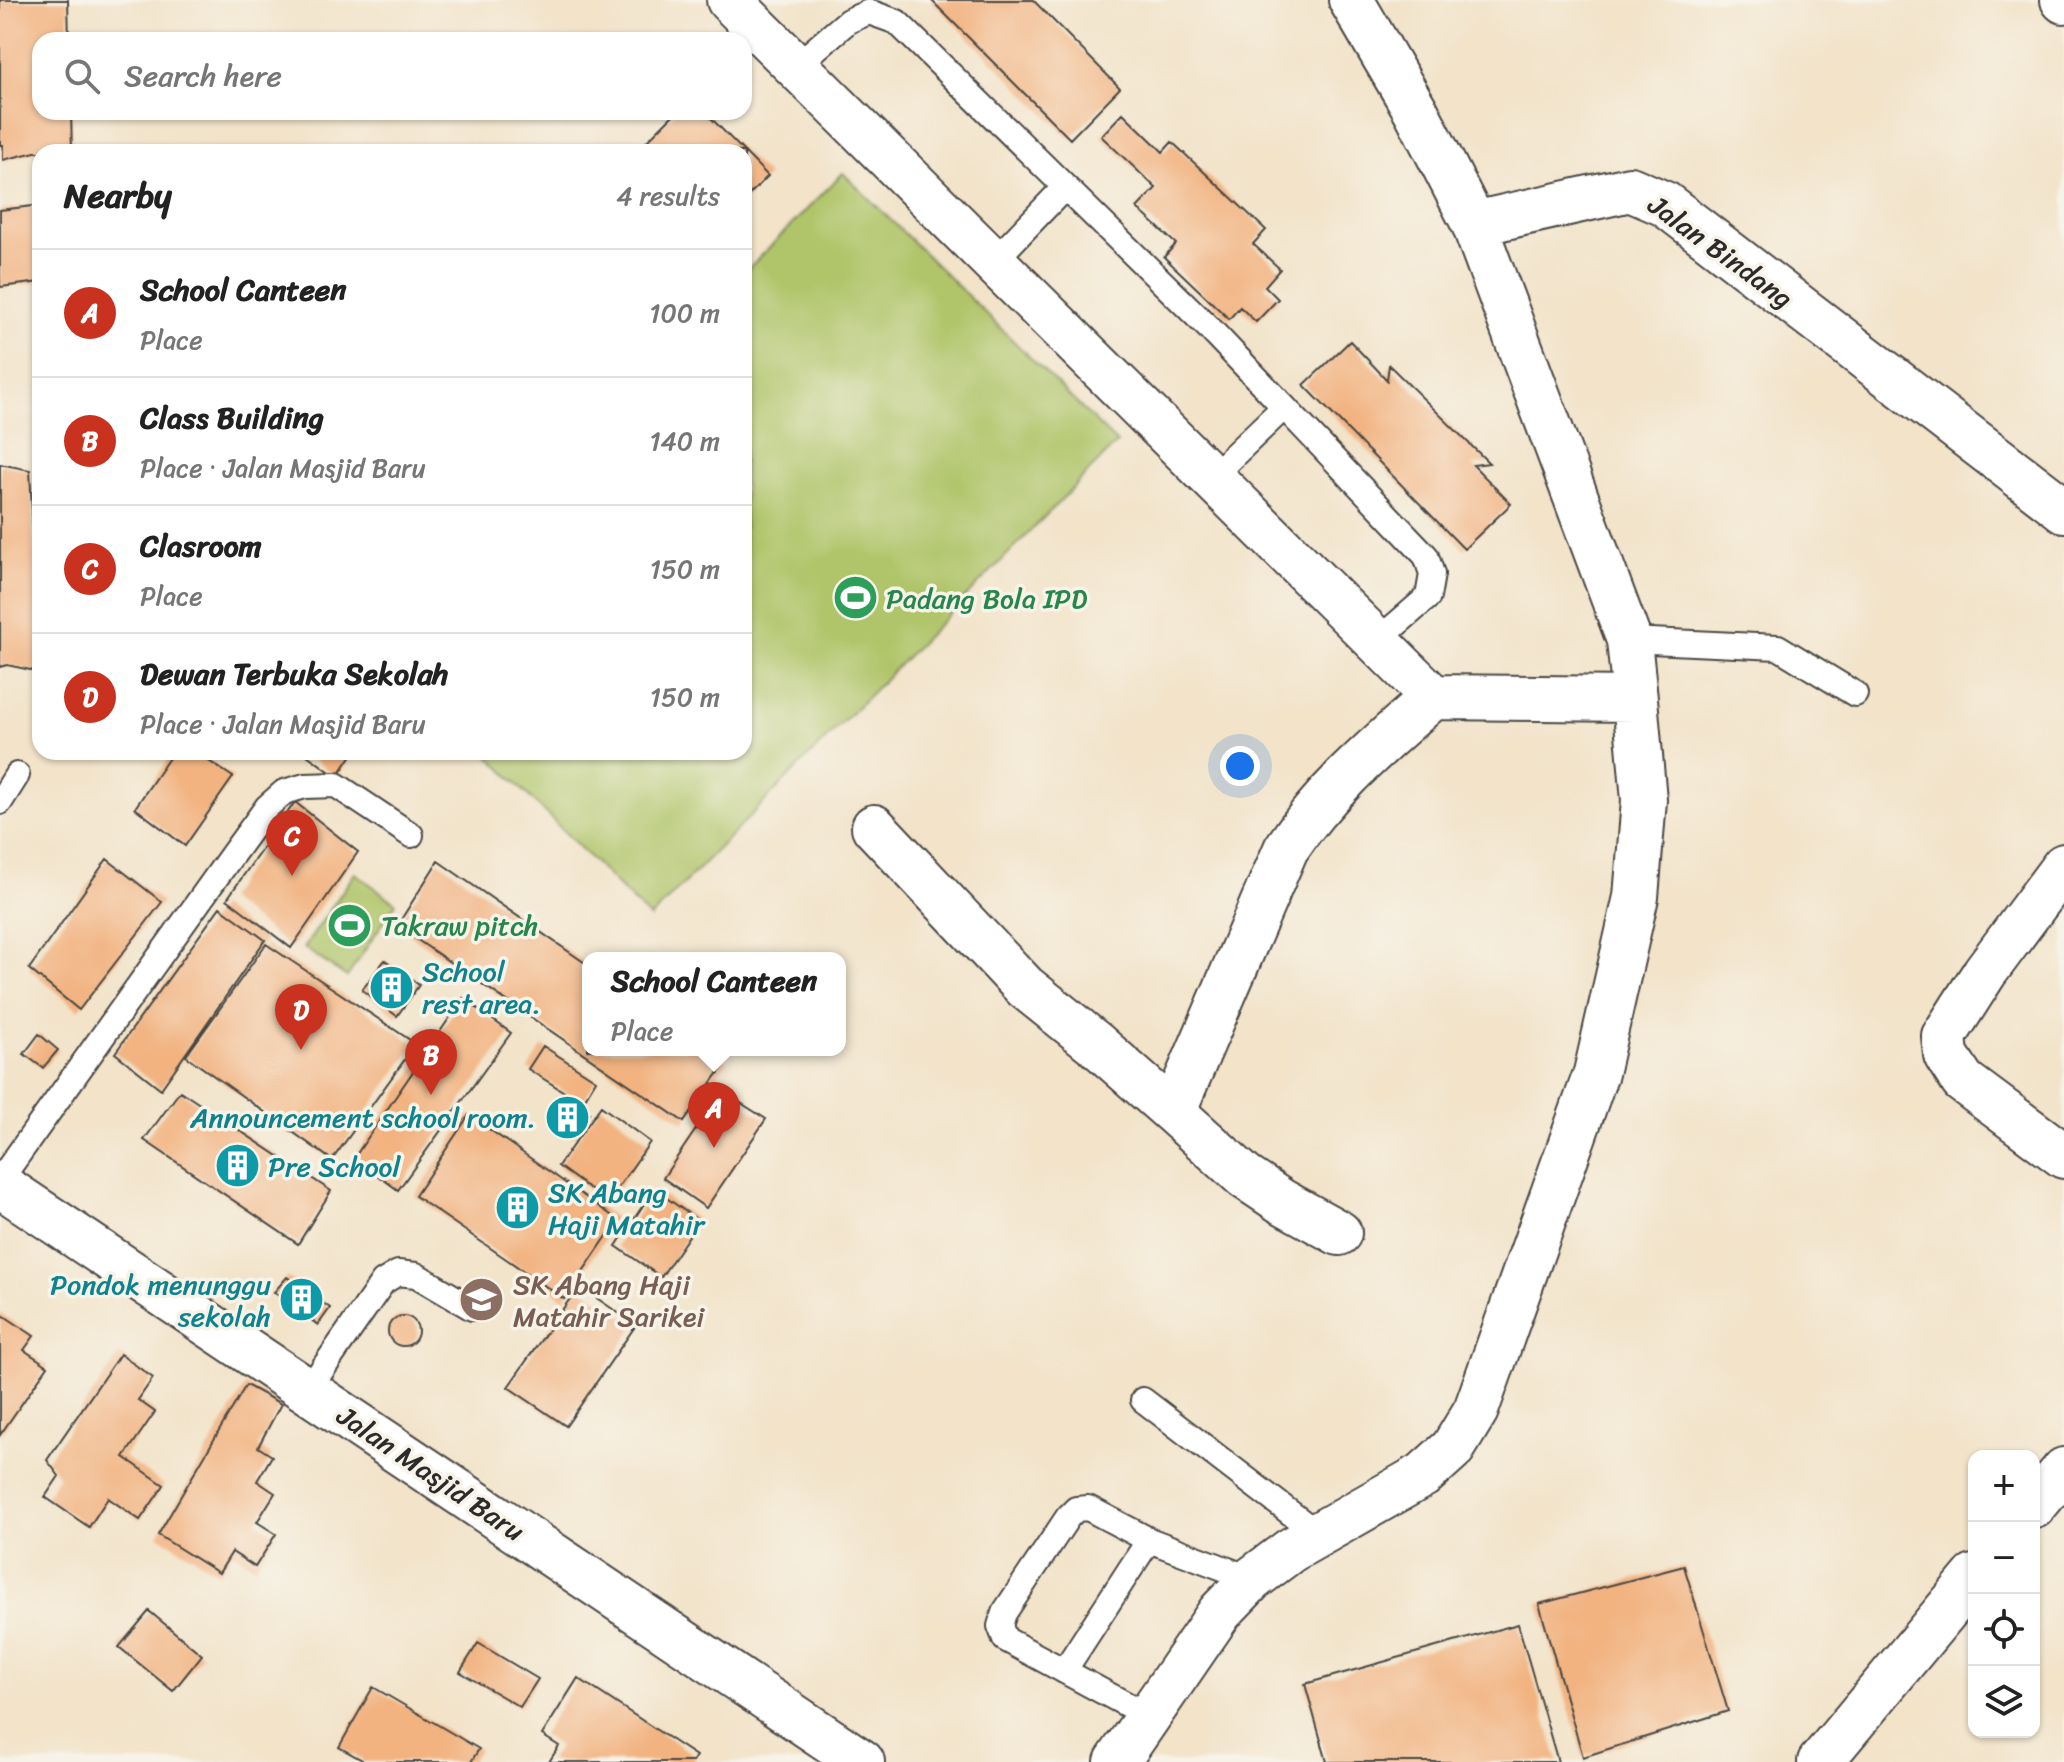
<!DOCTYPE html>
<html lang="en">
<head>
<meta charset="utf-8">
<style>
  body { margin:0; font-family:Sriracha,sans-serif; background:#f2f2f2; color:#222 }
  .controls { position:absolute; right:24px; bottom:24px; display:grid; overflow:hidden; border-radius:16px; box-shadow:0 2px 6px #0004 }
  .controls button { width:72px; height:72px; display:grid; place-items:center; padding:0; border:0; border-bottom:2px solid #e0e0e0; background:#fff; color:#222; font:40px sans-serif }
  .you { position:absolute; left:1240px; top:766px; width:28px; height:28px; margin:-20px; border:6px solid #fff; border-radius:50%; background:#1a73e8; box-shadow:0 0 0 12px #1a73e833 }
  .badge { display:grid; place-items:center; width:52px; height:52px; border-radius:50%; background:#c8321e; color:#fff; font-size:26px; font-weight:700 }
  .pin { position:absolute; translate:-50% -66px; filter:drop-shadow(0 2px 4px #0008) }
  .pin::after { content:''; position:absolute; top:42px; width:28px; height:24px; background:inherit; clip-path:polygon(0 0,100% 0,50% 100%) }
  .popup { position:absolute; left:582px; top:952px; width:264px; height:104px; box-sizing:border-box; display:grid; place-content:center; border-radius:16px; background:#fff; filter:drop-shadow(0 2px 6px #0005); font-size:26px; white-space:nowrap; color:#767676 }
  .popup b { font-size:30px; color:#222 }
  .popup::after { content:''; position:absolute; left:50%; top:100%; margin-left:-16px; border:16px solid transparent; border-top-color:#fff }
  .list { margin:0; padding:0; list-style:none }
  h2 { display:flex; justify-content:space-between; align-items:center; height:104px; margin:0; padding:0 32px; font-size:34px }
  h2 small { font-size:26px; font-weight:400; color:#767676 }
  .list li { display:grid; grid-template-columns:52px 1fr auto; gap:24px; align-items:center; box-sizing:border-box; height:128px; padding:0 32px; border-top:2px solid #e0e0e0 }
  .list b { display:block; font-size:30px; white-space:nowrap }
  .list p { margin:0; font-size:26px; white-space:nowrap; color:#767676 }
  .list em { font-size:26px; font-style:normal; color:#767676 }
  .icon { flex:none; width:44px; height:44px; fill:none; stroke:currentColor; stroke-width:2; stroke-linecap:round; stroke-linejoin:round }
  .map { position:relative; flex:none; width:2064px; height:1762px; overflow:hidden }
  .search { position:absolute; background:#fff; box-shadow:0 2px 6px #0004; left:32px; top:32px; width:720px; height:88px; display:flex; align-items:center; gap:20px; box-sizing:border-box; padding:0 28px; border-radius:24px; color:#767676; font-size:30px }
  .panel { position:absolute; background:#fff; box-shadow:0 2px 6px #0004; left:32px; top:144px; width:720px; height:616px; border-radius:24px }
  .map>svg:first-child { display:block }
</style>
</head>
<body>
<div class="map">
<svg width="2064" height="1762" viewBox="0 0 2064 1762">
  <rect width="100%" height="100%" fill="#f7f3e8"/>
  <filter id="ink" filterUnits="userSpaceOnUse"><feTurbulence type="fractalNoise" baseFrequency=".0125" numOctaves="2"/><feDisplacementMap in="SourceGraphic" scale="16" xChannelSelector="R" yChannelSelector="G"/><feConvolveMatrix kernelMatrix="1 2 1 2 8 2 1 2 1" color-interpolation-filters="sRGB"/></filter>
  <filter id="wash" filterUnits="userSpaceOnUse"><feTurbulence type="fractalNoise" baseFrequency=".006" numOctaves="4" result="noise"/><feDisplacementMap in="SourceGraphic" scale="32" xChannelSelector="R" yChannelSelector="G"/><feGaussianBlur stdDeviation="1.8" result="paint"/><feColorMatrix in="noise" values="0 0 0 0 0 0 0 0 0 0 0 0 0 0 0 0 0 1.4 0 .05"/><feComposite in="paint" operator="in"/></filter>
  <g filter="url(#wash)">
    <rect width="100%" height="100%" fill="#f2e3c9"/>
    <path fill="#b0c56a" stroke="#6e784a" stroke-width="2" d="M843,173L1117,443L650,918L485,752H744V273Z
      M355,873L396,903L347,977L304,948Z"/>
    <g id="blocks">
      <path fill="#f2b381" d="M0,0H68L69,40H40V112H71L72,152H35L3,160V145H0Z
        M931,0H1033L1120,88L1070,139Z
        M676,112H705L768,176L744,200V152H636Z
        M1123,113L1163,152L1172,142L1266,230L1253,244L1280,269L1265,286L1278,299L1256,322L1240,307L1229,319L1164,257L1176,244L1137,208L1156,188L1101,136Z
        M33,206H40V282L0,287V210Z
        M1350,341L1387,380L1389,365L1489,463L1473,465L1511,504L1464,549L1304,385Z
        M0,464L30,470L40,672L7,665L0,667Z
        M173,752H195L233,777L185,846L135,808Z
        M303,752H354L337,777Z
        M295,802L358,852L291,948L227,899Z
        M107,859L162,902L79,1010L29,969Z
        M438,861L588,965V1050H711L727,1061L684,1122L397,926Z
        M220,907L265,940L161,1089L115,1053Z
        M266,944L416,1044L332,1160L186,1056Z
        M385,960L419,985L397,1016L362,990Z
        M463,998L511,1033L398,1190L354,1158Z
        M39,1034L58,1050L43,1068L24,1054Z
        M543,1046L596,1080L582,1103L528,1069Z
        M180,1091L331,1191L298,1244L144,1140Z
        M722,1091L766,1119L706,1208L663,1178Z
        M563,1095L589,1113L572,1137L546,1121Z
        M601,1106L650,1142L608,1202L558,1166Z
        M469,1115L618,1220L564,1299L415,1196Z
        M654,1189L699,1221L661,1277L616,1246Z
        M287,1277L330,1308L318,1325L274,1292Z
        M579,1286L636,1325L566,1426L508,1387Z
        M0,1313L34,1336L24,1350L48,1366L0,1435Z
        M388 1331a15 15 0 1 1 30 0a15 15 0 1 1-30 0Z
        M120,1354L153,1378L138,1400L155,1412L124,1457L164,1485L140,1520L108,1498L89,1527L45,1497L59,1476L47,1460Z
        M246,1385L281,1404L258,1447L272,1456L257,1481L275,1493L257,1522L276,1534L255,1567L232,1552L219,1573L158,1535Z
        M1684,1566L1728,1711L1583,1757L1539,1604Z
        M149,1611L202,1655L173,1691L119,1647Z
        M1518,1624L1558,1762H1327L1305,1684Z
        M478,1643L538,1679L520,1707L460,1672Z
        M578,1678L696,1756L692,1762H549L559,1746L542,1735Z
        M373,1687L479,1749L471,1762H361L362,1760L339,1747Z"/>
    </g>
  </g>
  <g filter="url(#ink)">
    <use href="#blocks" fill-opacity="0" stroke="#494743" stroke-width="2"/>
    <g fill="none" stroke-linecap="round" stroke-linejoin="round">
      <defs>
        <path id="service" d="M796,66L848,21L869,12L897,22L1211,330L1426,556L1432,574L1428,597L1377,641
          M994,261L1065,187
          M1211,477L1284,407
          M1629,640L1778,647L1855,694
          M0,802L17,775
          M0,1180L232,855L267,807L284,792L305,786L336,785L411,835
          M308,1390L383,1282L398,1273L416,1275L472,1308
          M1143,1400L1318,1534
          M1149,1540L1252,1579
          M1064,1671L1149,1540L1088,1508L1076,1509L1068,1517L1004,1613L1000,1626L1005,1639L1148,1716"/>
        <path id="minor" d="M729,0L1433,697
          M1351,0L1416,111L1474,224L1629,640L1635,699
          M2063,0L2064,1
          M1474,224L1630,189L1665,204L2064,510
          M874,827L1025,987L1096,1044L1173,1112
          M2064,866L1985,972L1944,1036L1946,1055L1963,1081L2064,1156
          M0,1185L862,1762
          M2034,1506L2064,1470
          M1117,1762L1220,1612L1252,1579L1291,1550L1423,1475L1453,1448L1476,1410L1596,1073L1636,897L1644,800L1635,699L1433,697C1380,744 1326,789 1286,849L1173,1112L1245,1177L1281,1201L1339,1233
          M1820,1762L1974,1577"/>
      </defs>
      <use href="#service" stroke="#494743" stroke-width="28"/>
      <use href="#minor" stroke="#494743" stroke-width="48"/>
      <use href="#service" stroke="#fff" stroke-width="24"/>
      <use href="#minor" stroke="#fff" stroke-width="44"/>
    </g>
  </g>
  <defs>
    <symbol id="stadium-disc" viewBox="-11 -11 22 22"><circle r="9.5" fill="#2e9e5b" stroke="#f7f3e8"/><path d="M0-5a6.5 5 0 1 0 0 10a6.5 5 0 1 0 0-10ZM-3.5-1.8h7v3.6h-7Z" fill="#fff"/></symbol>
    <symbol id="building-disc" viewBox="-11 -11 22 22"><circle r="9.5" fill="#0f9aa8" stroke="#f7f3e8"/><path d="M-4-6H4V6H1V3H-1V6H-4ZM-2.5-4.3h1.7v1.8h-1.7ZM.8-4.3h1.7v1.8H.8ZM-2.5-1h1.7V.8h-1.7ZM.8-1h1.7V.8H.8Z" fill="#fff"/></symbol>
    <symbol id="school-disc" viewBox="-11 -11 22 22"><circle r="9.5" fill="#8d6e63" stroke="#f7f3e8"/><path d="M0-5L7-2L0 1L-7-2ZM-4 1L0 2.5L4 1V4Q0 6-4 4Z" fill="#fff"/></symbol>
  </defs>
  <g fill-rule="evenodd">
    <use href="#stadium-disc" x="830" y="572" width="51" height="51"/>
    <use href="#stadium-disc" x="324" y="900" width="51" height="51"/>
    <use href="#building-disc" x="366" y="962" width="51" height="51"/>
    <use href="#building-disc" x="542" y="1092" width="51" height="51"/>
    <use href="#building-disc" x="212" y="1140" width="51" height="51"/>
    <use href="#building-disc" x="492" y="1182" width="51" height="51"/>
    <use href="#building-disc" x="276" y="1274" width="51" height="51"/>
    <use href="#school-disc" x="456" y="1274" width="51" height="51"/>
  </g>
  <g text-anchor="middle" stroke-width="7" stroke-linejoin="round" paint-order="stroke">
    <g font-size="28" fill="#2b2b2b" stroke="#f7f3e8">
      <text transform="translate(1721 251) rotate(36)" y="10">Jalan Bindang</text>
      <text transform="translate(431 1473) rotate(34)" y="10">Jalan Masjid Baru</text>
    </g>
    <g font-size="28" fill="#27864d" stroke="#f7f3e8" text-anchor="start">
      <text x="886" y="608">Padang Bola IPD</text>
      <text x="381" y="935">Takraw pitch</text>
    </g>
    <g font-size="28" fill="#0d838f" stroke="#f7f3e8" text-anchor="start">
      <text x="422" y="981">School<tspan x="422" dy="32">rest area.</tspan></text>
      <text x="536" y="1127" text-anchor="end">Announcement school room.</text>
      <text x="268" y="1176">Pre School</text>
      <text x="548" y="1202">SK Abang<tspan x="548" dy="32">Haji Matahir</tspan></text>
      <text x="271" y="1294" text-anchor="end">Pondok menunggu<tspan x="271" dy="32">sekolah</tspan></text>
    </g>
    <g font-size="28" fill="#785e54" stroke="#f7f3e8" text-anchor="start">
      <text x="513" y="1294">SK Abang Haji<tspan x="513" dy="32">Matahir Sarikei</tspan></text>
    </g>
  </g>
</svg>
<div class="controls">
<button>+</button>
<button>−</button>
<button><svg class="icon" aria-label="locate" viewBox="0 0 24 24"><circle cx="12" cy="12" r="6"/><path d="M12 2v4M12 18v4M2 12h4M18 12h4"/></svg></button>
<button><svg class="icon" aria-label="layers" viewBox="0 0 24 24"><path d="M12 4l9 5-9 5-9-5zM3 14l9 5 9-5"/></svg></button>
</div>
<div class="you"></div>
<div class="pin badge" style="left:714px;top:1148px">A</div>
<div class="popup"><b>School Canteen</b>Place</div>
<div class="pin badge" style="left:431px;top:1095px">B</div>
<div class="pin badge" style="left:292px;top:876px">C</div>
<div class="pin badge" style="left:301px;top:1050px">D</div>
<div class="search"><svg class="icon" aria-label="search" viewBox="0 0 24 24"><circle cx="10" cy="10" r="6"/><path d="M15 15l6 6"/></svg>Search here</div>
<section class="panel">
<h2>Nearby<small>4 results</small></h2>
<ul class="list">
<li><span class="badge">A</span><div><b>School Canteen</b><p>Place</p></div><em>100 m</em></li>
<li><span class="badge">B</span><div><b>Class Building</b><p>Place · Jalan Masjid Baru</p></div><em>140 m</em></li>
<li><span class="badge">C</span><div><b>Clasroom</b><p>Place</p></div><em>150 m</em></li>
<li><span class="badge">D</span><div><b>Dewan Terbuka Sekolah</b><p>Place · Jalan Masjid Baru</p></div><em>150 m</em></li>
</ul>
</section>
</div>
</body>
</html>
